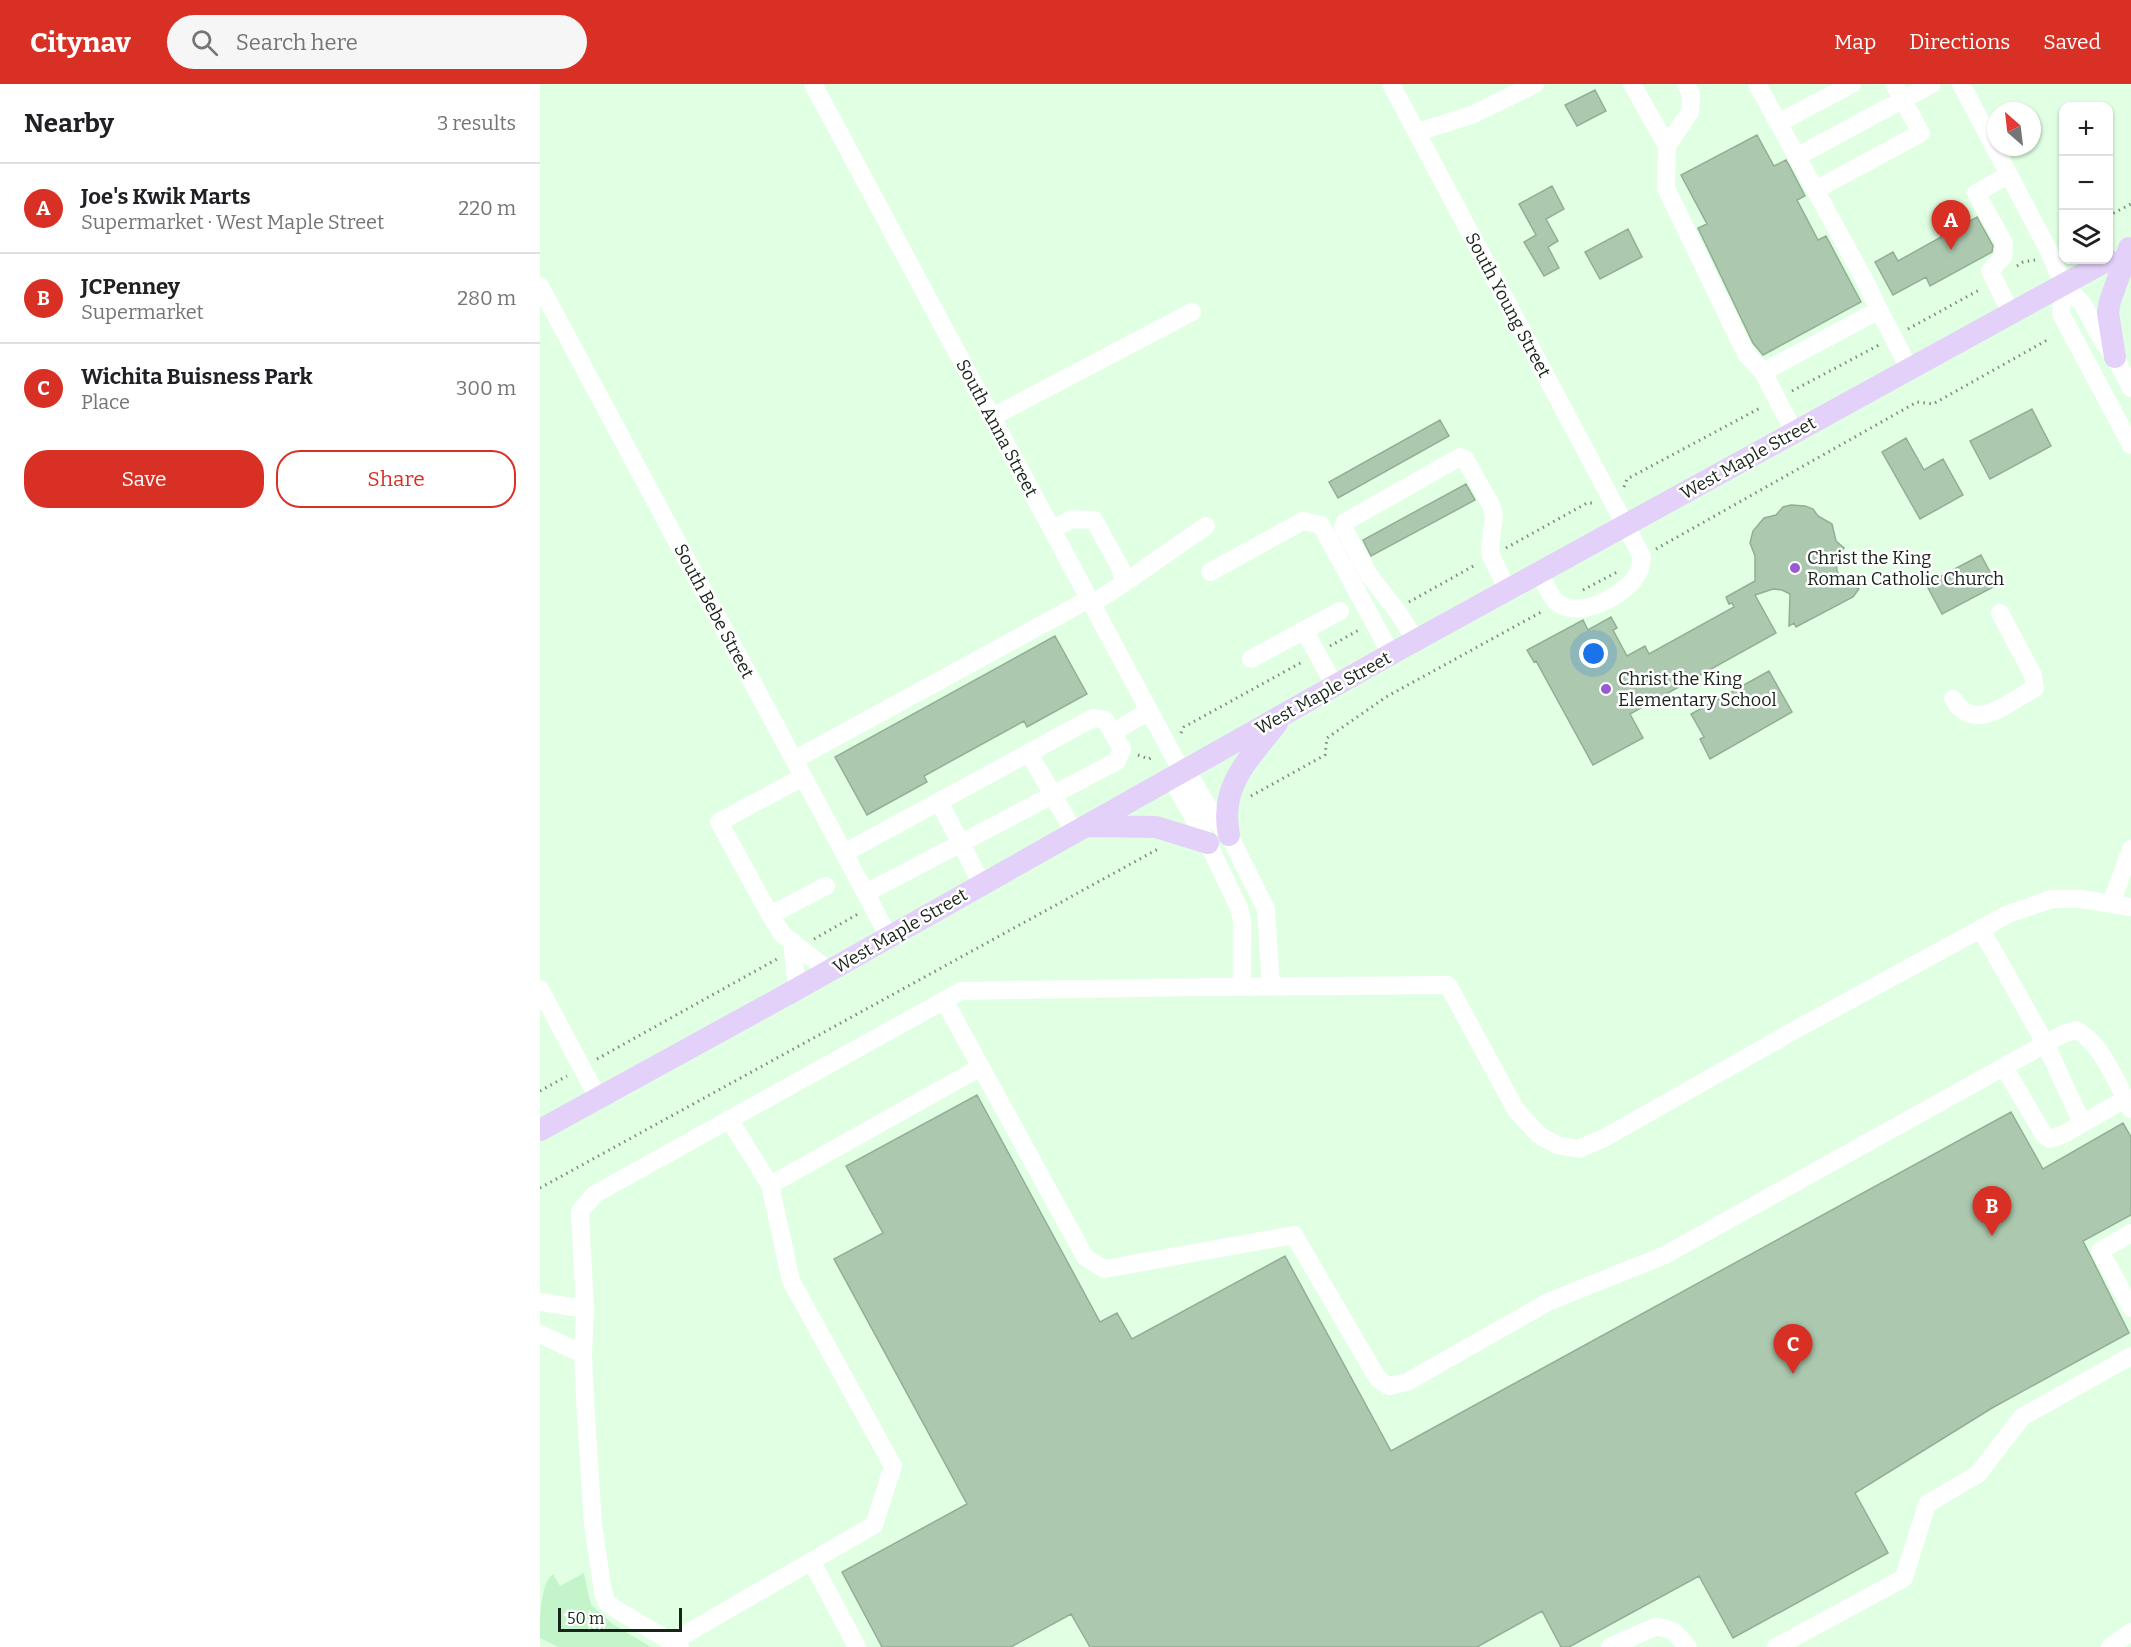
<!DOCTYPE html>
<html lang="en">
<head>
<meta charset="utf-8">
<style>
  body { margin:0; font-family:Bitter,serif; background:#f6f6f6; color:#202124 }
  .controls { position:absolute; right:18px; top:18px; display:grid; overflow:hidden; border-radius:12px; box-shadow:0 2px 4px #0004 }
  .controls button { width:54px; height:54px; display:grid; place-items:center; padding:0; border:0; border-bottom:2px solid #e0e0e0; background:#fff; color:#202124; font:30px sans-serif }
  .compass { position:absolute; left:1447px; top:18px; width:54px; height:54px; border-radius:50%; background:#fff; box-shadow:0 2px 4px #0004; rotate:332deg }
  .scale { position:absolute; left:18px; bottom:15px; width:124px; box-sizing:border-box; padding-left:6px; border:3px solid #18231a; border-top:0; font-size:16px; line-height:21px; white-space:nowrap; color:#18231a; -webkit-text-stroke:4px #fff; paint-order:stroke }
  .you { position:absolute; left:1054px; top:570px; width:21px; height:21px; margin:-15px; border:4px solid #fff; border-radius:50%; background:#1a73e8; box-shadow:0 0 0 9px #1a73e833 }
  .badge { display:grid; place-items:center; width:39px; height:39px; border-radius:50%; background:#d93025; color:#fff; font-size:20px; font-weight:700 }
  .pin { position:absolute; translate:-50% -50px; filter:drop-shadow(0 2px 3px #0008) }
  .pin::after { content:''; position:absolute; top:32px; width:21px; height:18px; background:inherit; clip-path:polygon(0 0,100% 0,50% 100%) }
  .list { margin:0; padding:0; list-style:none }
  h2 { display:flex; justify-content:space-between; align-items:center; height:78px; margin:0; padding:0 24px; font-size:26px }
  h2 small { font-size:20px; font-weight:400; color:#757577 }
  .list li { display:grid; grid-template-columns:39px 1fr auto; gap:18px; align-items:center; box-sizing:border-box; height:90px; padding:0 24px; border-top:2px solid #e0e0e0 }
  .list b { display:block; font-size:22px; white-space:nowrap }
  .list p { margin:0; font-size:20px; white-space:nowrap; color:#757577 }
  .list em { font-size:20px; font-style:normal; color:#757577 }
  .actions { display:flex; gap:12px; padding:18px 24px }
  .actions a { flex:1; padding:14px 0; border:2px solid #d93025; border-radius:24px; text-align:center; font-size:21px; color:#d93025 }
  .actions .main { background:#d93025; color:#fff }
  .icon { flex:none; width:33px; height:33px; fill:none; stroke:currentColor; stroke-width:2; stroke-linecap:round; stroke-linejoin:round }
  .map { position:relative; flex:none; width:1591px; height:1563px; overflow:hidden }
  header { display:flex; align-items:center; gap:36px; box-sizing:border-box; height:84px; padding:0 30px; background:#d93025; color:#fff }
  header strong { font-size:28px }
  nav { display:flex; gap:33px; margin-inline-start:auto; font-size:21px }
  .search { width:420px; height:54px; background:#f6f6f6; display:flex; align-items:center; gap:15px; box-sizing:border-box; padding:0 21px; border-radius:33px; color:#757577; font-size:22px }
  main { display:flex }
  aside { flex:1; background:#fff }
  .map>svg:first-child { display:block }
</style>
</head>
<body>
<header>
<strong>Citynav</strong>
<div class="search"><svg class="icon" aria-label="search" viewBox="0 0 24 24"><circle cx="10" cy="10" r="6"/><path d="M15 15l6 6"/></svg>Search here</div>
<nav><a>Map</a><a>Directions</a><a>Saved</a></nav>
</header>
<main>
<aside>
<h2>Nearby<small>3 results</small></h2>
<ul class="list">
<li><span class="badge">A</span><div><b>Joe's Kwik Marts</b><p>Supermarket · West Maple Street</p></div><em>220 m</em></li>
<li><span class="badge">B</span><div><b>JCPenney</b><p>Supermarket</p></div><em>280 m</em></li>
<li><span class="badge">C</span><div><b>Wichita Buisness Park</b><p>Place</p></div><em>300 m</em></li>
</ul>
<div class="actions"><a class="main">Save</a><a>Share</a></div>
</aside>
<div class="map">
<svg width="1591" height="1563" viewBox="0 0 1591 1563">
  <rect width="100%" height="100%" fill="#e0ffe3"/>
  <path fill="#c4f4ca" d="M44,1489L51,1521L74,1541L111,1563H18L0,1554C0,1534 0,1500 13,1490L20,1502Z"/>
  <path fill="#acc9af" stroke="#92af95" stroke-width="1.5" d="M1055,6L1066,27L1037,42L1025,21Z
    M1217,51L1234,82L1246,76L1249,81L1265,112L1257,116L1278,156L1286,152L1321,218L1223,271L1213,259L1158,144L1167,140L1141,91Z
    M1012,102L1024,125L1006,135L1018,157L1008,163L1019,184L1004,192L984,158L996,151L979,120Z
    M1437,133L1453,162L1452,168L1390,202L1386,193L1353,211L1335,178L1353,168L1358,177Z
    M1088,145L1102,173L1060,195L1045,168Z
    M1492,325L1511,362L1450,395L1430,357Z
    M900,336L909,352L798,414L789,398Z
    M1366,354L1384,386L1403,375L1423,411L1380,435L1342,368Z
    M926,400L935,416L831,472L823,456Z
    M1251,421L1265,422L1273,425L1278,432L1292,440L1296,457L1304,464L1296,476L1297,487L1301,494L1319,505L1313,513L1256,543L1254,539L1249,542L1250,510L1242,506L1233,505L1215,511L1236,549L1090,630L1103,654L1053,681L996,577L994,578L987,566L1043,536L1048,546L1071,533L1077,544L1073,546L1087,572L1105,562L1109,570L1194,523L1192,519L1189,520L1186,513L1215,497V472L1210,459L1213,447L1224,434L1236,431L1243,423Z
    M1441,471L1457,501L1402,530L1386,500Z
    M515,552L547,610L487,643L484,637L384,692L387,698L327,731L295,673Z
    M1229,587L1252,628L1170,675L1160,655L1164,653L1151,630Z
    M437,1011L560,1238L577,1229L592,1255L745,1172L851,1367L1471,1028L1503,1085L1583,1039L1591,1053V1131L1543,1157L1589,1249L1452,1324L1315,1409L1348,1469L1193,1554L1159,1492L1029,1563H1021L1002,1527L937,1563H550L531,1530L471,1563H342L302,1488L427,1420L294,1175L343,1149L306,1082Z"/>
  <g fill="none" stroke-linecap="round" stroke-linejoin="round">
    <path stroke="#798d7b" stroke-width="3" stroke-dasharray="1.5 4.5" stroke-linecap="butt" d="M1568,132L1591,120
      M1477,182L1483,178L1495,176
      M1368,245L1441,205
      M1252,307L1339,261
      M1084,403L1087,395L1222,323
      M966,464L1047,419H1056
      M1116,465L1377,318L1393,320L1509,255
      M1043,506L1077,488
      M869,518L937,480
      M790,562L819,546
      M641,649L644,643L764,577
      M598,671L609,675L614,672
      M711,712L785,671L787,654L846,613L1003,527
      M274,855L318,830
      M57,975L237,875
      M0,1007L27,992
      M0,1104L618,765"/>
    <path stroke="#fff" stroke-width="18" d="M273,0L642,688
      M851,0L1102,473C1101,477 1101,483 1099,487C1089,510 1042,535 1019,520C1011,515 1004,498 999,489
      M1092,0L1127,62
      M1146,0L1151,10L1150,28L1127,62L1126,104L1206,270L1223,288
      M1217,0L1324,195L1339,226
      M1421,0L1509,167L1523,200L1542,219L1562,256L1575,273L1591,304
      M1238,39L1312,0
      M877,48L932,31L995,0
      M1256,73L1392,0
      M1468,91L1436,109L1464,159L1463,173L1450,187L1471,229
      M1275,106L1381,49L1354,0
      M1523,200L1521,230L1591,361
      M0,202L349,853
      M452,333L652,228
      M1254,348L1223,288L1339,226L1369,284
      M512,446L532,435L554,436L580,483L584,499L552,520
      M670,488L763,437L781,441L851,570
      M584,499L666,442
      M764,546L795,602
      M876,557L857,527L829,491L803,443L805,438L920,373L925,375L951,421L954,432L950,462L951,472L968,506
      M711,575L800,527
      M1413,615C1435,650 1467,619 1495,604L1493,591L1460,529
      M572,649L609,627
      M489,669L534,748
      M254,676L549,515
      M646,686L677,738L689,751L726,825L731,903
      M631,694L668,759L699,824L702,836V903
      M399,718L442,800
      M304,769L553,634L565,636L582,665L577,677L326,809
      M286,802L230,831L242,850L289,887
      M1571,820L1591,765
      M230,831L179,738L263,693
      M1441,845L1505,959L1542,1039
      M252,857L257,905
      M0,905L58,1014
      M404,916L545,1173L564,1185L754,1151L838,1295L849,1302L867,1298L1008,1218L1125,1171L1523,950L1536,946C1562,959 1577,1000 1591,1025
      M1464,983L1504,1051L1510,1055L1524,1050L1585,1015
      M230,1101L441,983
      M1591,1149L1560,1167L1591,1224
      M0,1218L45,1225
      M0,1250L43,1270
      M272,1478L317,1563
      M132,1558L334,1441L353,1382L251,1197L230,1101L189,1035
      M140,1563L77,1526L67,1519L63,1508L53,1440L46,1332L43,1270L45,1225L40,1127L55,1110L421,907L661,903L908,901L976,1026L999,1051L1017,1061L1039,1065L1066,1053L1255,946L1468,830L1512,815H1541L1591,823
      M1070,1563L1117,1542L1133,1547L1148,1563
      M1236,1563L1364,1494L1387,1420L1438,1390L1482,1333L1591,1272
      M1570,1563L1591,1548"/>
    <path stroke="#e4d1f9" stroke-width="22" d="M1575,273L1568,229L1570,217L1589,164
      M547,742L616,743L668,759
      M689,751C679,701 709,676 737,639
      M0,1046L257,905L851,570L1568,176"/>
  </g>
  <g fill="#995bd2" stroke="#fff" stroke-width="2">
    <circle cx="1255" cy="484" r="6"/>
    <circle cx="1066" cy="605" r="6"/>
  </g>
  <g text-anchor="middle" stroke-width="5" stroke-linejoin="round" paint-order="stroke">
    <g font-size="18" fill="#18231a" stroke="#fff">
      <text transform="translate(968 221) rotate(62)" y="6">South Young Street</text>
      <text transform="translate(457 344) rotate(62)" y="6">South Anna Street</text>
      <text transform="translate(1208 374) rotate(-29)" y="6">West Maple Street</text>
      <text transform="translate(174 527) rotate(62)" y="6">South Bebe Street</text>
      <text transform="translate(783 609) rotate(-29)" y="6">West Maple Street</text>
      <text transform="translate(360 847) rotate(-30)" y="6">West Maple Street</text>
    </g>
    <g font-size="18" fill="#18231a" stroke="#fff" text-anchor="start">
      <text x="1267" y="480">Christ the King<tspan x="1267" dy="21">Roman Catholic Church</tspan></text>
      <text x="1078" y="601">Christ the King<tspan x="1078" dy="21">Elementary School</tspan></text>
    </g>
  </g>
</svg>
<div class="controls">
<button>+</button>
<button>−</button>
<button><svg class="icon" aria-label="layers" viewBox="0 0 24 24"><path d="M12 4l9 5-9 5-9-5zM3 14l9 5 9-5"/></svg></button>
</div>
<svg class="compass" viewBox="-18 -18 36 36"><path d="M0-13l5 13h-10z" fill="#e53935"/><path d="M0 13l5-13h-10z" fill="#757577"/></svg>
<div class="scale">50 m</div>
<div class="you"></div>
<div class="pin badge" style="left:1411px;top:166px">A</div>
<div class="pin badge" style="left:1452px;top:1152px">B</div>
<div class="pin badge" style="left:1253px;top:1290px">C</div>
</div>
</main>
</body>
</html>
